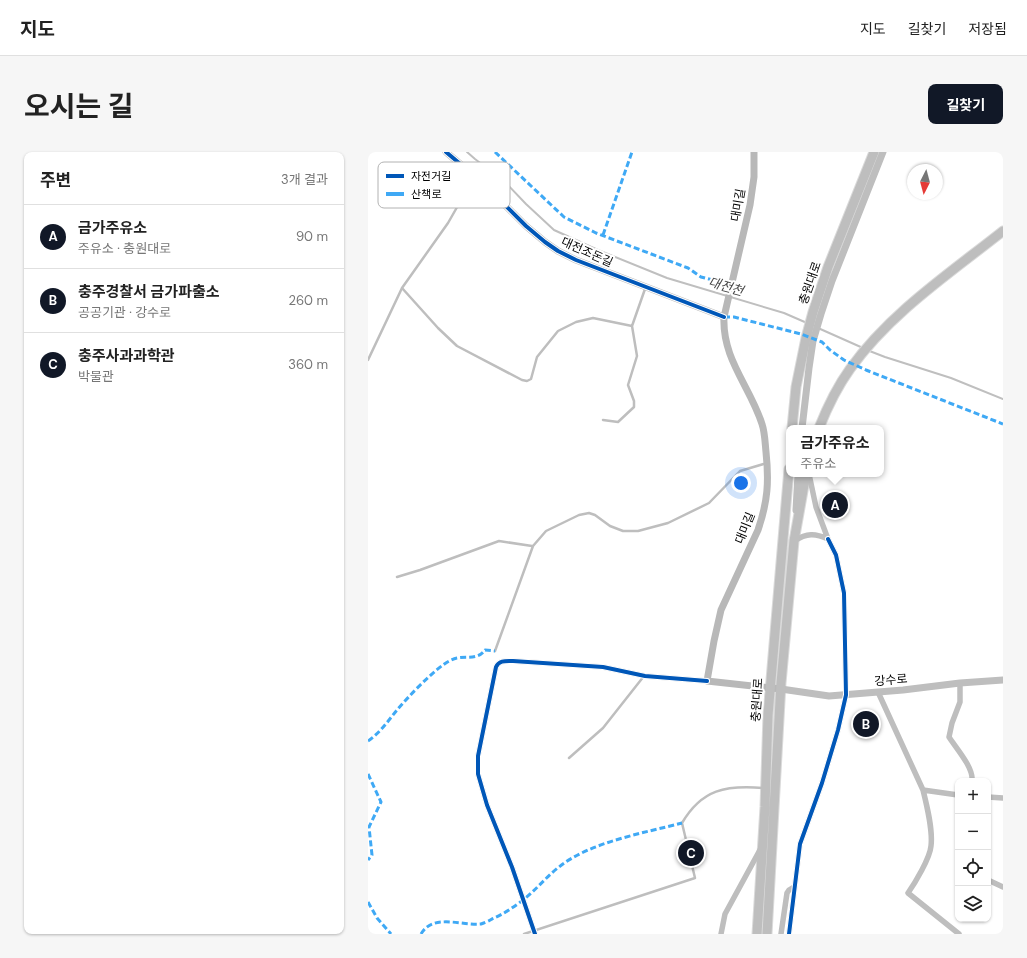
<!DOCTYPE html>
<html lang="ko">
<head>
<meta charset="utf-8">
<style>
  body { margin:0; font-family:"DM Sans","Noto Sans KR",sans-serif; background:#f6f6f6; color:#222 }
  .controls { position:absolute; right:12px; bottom:12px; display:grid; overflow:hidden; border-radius:8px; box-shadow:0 1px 3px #0004 }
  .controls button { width:36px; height:36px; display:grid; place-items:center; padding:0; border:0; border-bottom:1px solid #e0e0e0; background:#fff; color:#222; font:20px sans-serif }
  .compass { position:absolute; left:539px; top:12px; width:36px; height:36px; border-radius:50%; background:#fff; box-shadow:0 1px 3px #0004; rotate:186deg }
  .you { position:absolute; left:373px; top:331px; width:14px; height:14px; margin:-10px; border:3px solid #fff; border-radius:50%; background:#1a73e8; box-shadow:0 0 0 6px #1a73e833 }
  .badge { display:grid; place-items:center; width:26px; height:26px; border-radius:50%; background:#111827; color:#fff; font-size:13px; font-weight:700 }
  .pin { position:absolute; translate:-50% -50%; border:2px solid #fff; box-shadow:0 1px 4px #0006 }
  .popup { position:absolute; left:418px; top:273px; width:98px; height:52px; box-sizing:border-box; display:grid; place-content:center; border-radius:8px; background:#fff; filter:drop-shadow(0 1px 3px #0005); font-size:13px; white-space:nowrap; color:#767676 }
  .popup b { font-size:15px; color:#222 }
  .popup::after { content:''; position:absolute; left:50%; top:100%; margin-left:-8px; border:8px solid transparent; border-top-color:#fff }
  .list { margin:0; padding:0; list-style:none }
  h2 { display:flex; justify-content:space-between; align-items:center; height:52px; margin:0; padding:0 16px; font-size:17px }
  h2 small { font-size:13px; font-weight:400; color:#767676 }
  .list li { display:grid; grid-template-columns:26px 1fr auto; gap:12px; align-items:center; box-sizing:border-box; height:64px; padding:0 16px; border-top:1px solid #e0e0e0 }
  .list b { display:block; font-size:15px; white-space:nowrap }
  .list p { margin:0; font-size:13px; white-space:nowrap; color:#767676 }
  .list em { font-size:13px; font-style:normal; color:#767676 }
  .icon { flex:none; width:22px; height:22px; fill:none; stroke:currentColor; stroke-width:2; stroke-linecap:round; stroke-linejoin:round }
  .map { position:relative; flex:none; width:635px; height:782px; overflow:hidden; border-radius:8px }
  header { display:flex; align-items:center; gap:24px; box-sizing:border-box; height:56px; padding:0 20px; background:#fff; border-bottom:1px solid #e0e0e0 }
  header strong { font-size:19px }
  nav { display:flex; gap:22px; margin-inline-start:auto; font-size:14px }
  .intro { display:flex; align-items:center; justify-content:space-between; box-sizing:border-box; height:96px; padding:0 24px }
  h1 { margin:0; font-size:28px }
  .button { padding:10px 18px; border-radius:8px; background:#111827; color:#fff; font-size:14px; font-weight:700 }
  main { display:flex; gap:24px; padding:0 24px }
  aside { flex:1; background:#fff; border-radius:8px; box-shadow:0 1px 3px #0004 }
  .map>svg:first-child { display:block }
</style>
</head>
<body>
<header>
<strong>지도</strong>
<nav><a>지도</a><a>길찾기</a><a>저장됨</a></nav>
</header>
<div class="intro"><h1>오시는 길</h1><a class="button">길찾기</a></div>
<main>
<aside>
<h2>주변<small>3개 결과</small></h2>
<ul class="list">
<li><span class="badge">A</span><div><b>금가주유소</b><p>주유소 · 충원대로</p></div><em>90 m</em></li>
<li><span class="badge">B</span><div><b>충주경찰서 금가파출소</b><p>공공기관 · 강수로</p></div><em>260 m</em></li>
<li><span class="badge">C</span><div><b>충주사과과학관</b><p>박물관</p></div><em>360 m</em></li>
</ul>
</aside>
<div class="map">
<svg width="635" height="782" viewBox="0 0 635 782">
  <rect width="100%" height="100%" fill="#fff"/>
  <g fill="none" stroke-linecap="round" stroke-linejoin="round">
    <path stroke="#bfbfbf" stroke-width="2" d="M99,0L107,7L137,30L158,52L186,78L230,98L299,126L416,161L439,171
      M450,176L495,196
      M499,198L517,205L583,226L635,247"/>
    <defs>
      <path id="trunk" d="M424,276L428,235L438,186L445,160L460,115L506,0
        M451,276C459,256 469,235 482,217C522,161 582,121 635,79
        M389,782L397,655L400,563L421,317
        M399,782L413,531L426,389L438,322"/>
    </defs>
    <use href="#trunk" stroke="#dbdbdb" stroke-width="11"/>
    <path stroke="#bebebe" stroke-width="2.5" d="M34,136L70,176L89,194L154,228L159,229L163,227L169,205L190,179L208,170L225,166L264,174
      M0,208L34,136L80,71L92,50L111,29
      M235,268L250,270L266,255V249L260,233L269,204L264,174L277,137
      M29,425L52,418L131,389L164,394
      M127,499L165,394L178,379L211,363L221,361L227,363L242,374L255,379H270L300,371L341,351L372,319L399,311
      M201,606L235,576L276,524
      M156,782L327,726L314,671C334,637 358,633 395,636"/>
    <path stroke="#bebebe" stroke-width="5.5" d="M426,389C439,381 447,381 460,387L448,355L441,322
      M592,531V550L584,571L581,585C588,596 606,616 604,629
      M510,540L555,638C559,654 565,678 563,694C562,706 547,731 540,741L591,782
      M555,638L590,643
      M620,645L635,646
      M620,728L635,735
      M167,782L144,715L119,653L110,622V604L128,515C131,508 138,509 145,509L235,515L277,524L339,529
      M353,782L357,762L393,696
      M413,782L419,741L421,738L426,735
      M421,782L432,692L454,631L470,578L478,543L476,441L468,403L460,387"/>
    <path stroke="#bebebe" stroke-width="7" d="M78,0L116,32L158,74L177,90L190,99L208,108L356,165
      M434,276L441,216L445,189L453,162L464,129L515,0
      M428,358L430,322
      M413,537L461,544L535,538L592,531L635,528"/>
    <path stroke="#b8b8b8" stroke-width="7" d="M386,0V25L382,53L356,165C354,207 382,234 394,272C397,281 397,291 398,300C401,329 400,349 390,378L353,458L346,489L339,529L413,537"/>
    <use href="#trunk" stroke="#bebebe" stroke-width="9"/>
    <path stroke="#3fa9f5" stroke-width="3" stroke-dasharray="6 3" stroke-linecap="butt" d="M127,0L196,65L228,81L320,116L333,125L360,132
      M235,83L264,0
      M356,165H366L433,182L454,190L462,198L476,208L498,218L635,272
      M0,589C12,581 20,569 29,558C40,545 61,523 75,513C79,510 84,507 89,506C99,504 110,508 117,498L127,499
      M0,622L13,650L1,675L4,703L0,708
      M0,750L9,766L23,782
      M53,782C65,761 94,774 113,772C116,771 121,769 124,767C134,763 146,755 155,748C168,738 178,725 191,715C222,690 276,681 314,671"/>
    <defs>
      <path id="cycleway" d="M78,0L116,32L158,74L177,90L190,99L208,108L356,165
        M167,782L144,715L119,653L110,622V604L128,515C131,508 138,509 145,509L235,515L277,524L339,529
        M421,782L432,692L454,631L470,578L478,543L476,441L468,403L460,387"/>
    </defs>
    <use href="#cycleway" stroke="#fff" stroke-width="6"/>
    <use href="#cycleway" stroke="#0057b8" stroke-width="4"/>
  </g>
  <g text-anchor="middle" stroke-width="4" stroke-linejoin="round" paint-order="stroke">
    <g font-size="12" fill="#000" stroke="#fff">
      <text transform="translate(370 53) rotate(-80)" y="4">대미길</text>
      <text transform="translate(219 100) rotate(24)" y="4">대전조돈길</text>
      <text transform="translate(442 131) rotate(-71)" y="4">충원대로</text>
      <text transform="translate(377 376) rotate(-68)" y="4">대미길</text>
      <text transform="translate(523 528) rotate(-5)" y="4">강수로</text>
      <text transform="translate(389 548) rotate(-86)" y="4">충원대로</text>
    </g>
    <g font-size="13" font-style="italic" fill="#444" stroke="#fff">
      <text transform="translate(358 134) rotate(16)" y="5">대전천</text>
    </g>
  </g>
  <rect x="10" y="10" width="132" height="46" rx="6" fill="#fff" stroke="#b2b2b2" stroke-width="1"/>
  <rect x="18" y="22" width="18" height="4" fill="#0057b8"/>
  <rect x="18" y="40" width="18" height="4" fill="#3fa9f5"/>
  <g font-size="11" fill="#000">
    <text x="43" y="28">자전거길</text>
    <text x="43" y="46">산책로</text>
  </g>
</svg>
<div class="controls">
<button>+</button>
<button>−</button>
<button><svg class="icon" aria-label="locate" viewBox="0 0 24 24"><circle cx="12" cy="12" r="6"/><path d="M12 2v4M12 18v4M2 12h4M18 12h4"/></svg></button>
<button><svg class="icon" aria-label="layers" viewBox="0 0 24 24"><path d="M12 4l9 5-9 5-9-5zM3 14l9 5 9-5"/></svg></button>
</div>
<svg class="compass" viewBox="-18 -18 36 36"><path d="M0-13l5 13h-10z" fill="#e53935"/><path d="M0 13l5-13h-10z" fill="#767676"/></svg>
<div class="you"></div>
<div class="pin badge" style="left:467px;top:353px">A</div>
<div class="popup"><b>금가주유소</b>주유소</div>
<div class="pin badge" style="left:498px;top:572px">B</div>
<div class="pin badge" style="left:323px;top:701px">C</div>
</div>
</main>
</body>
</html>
